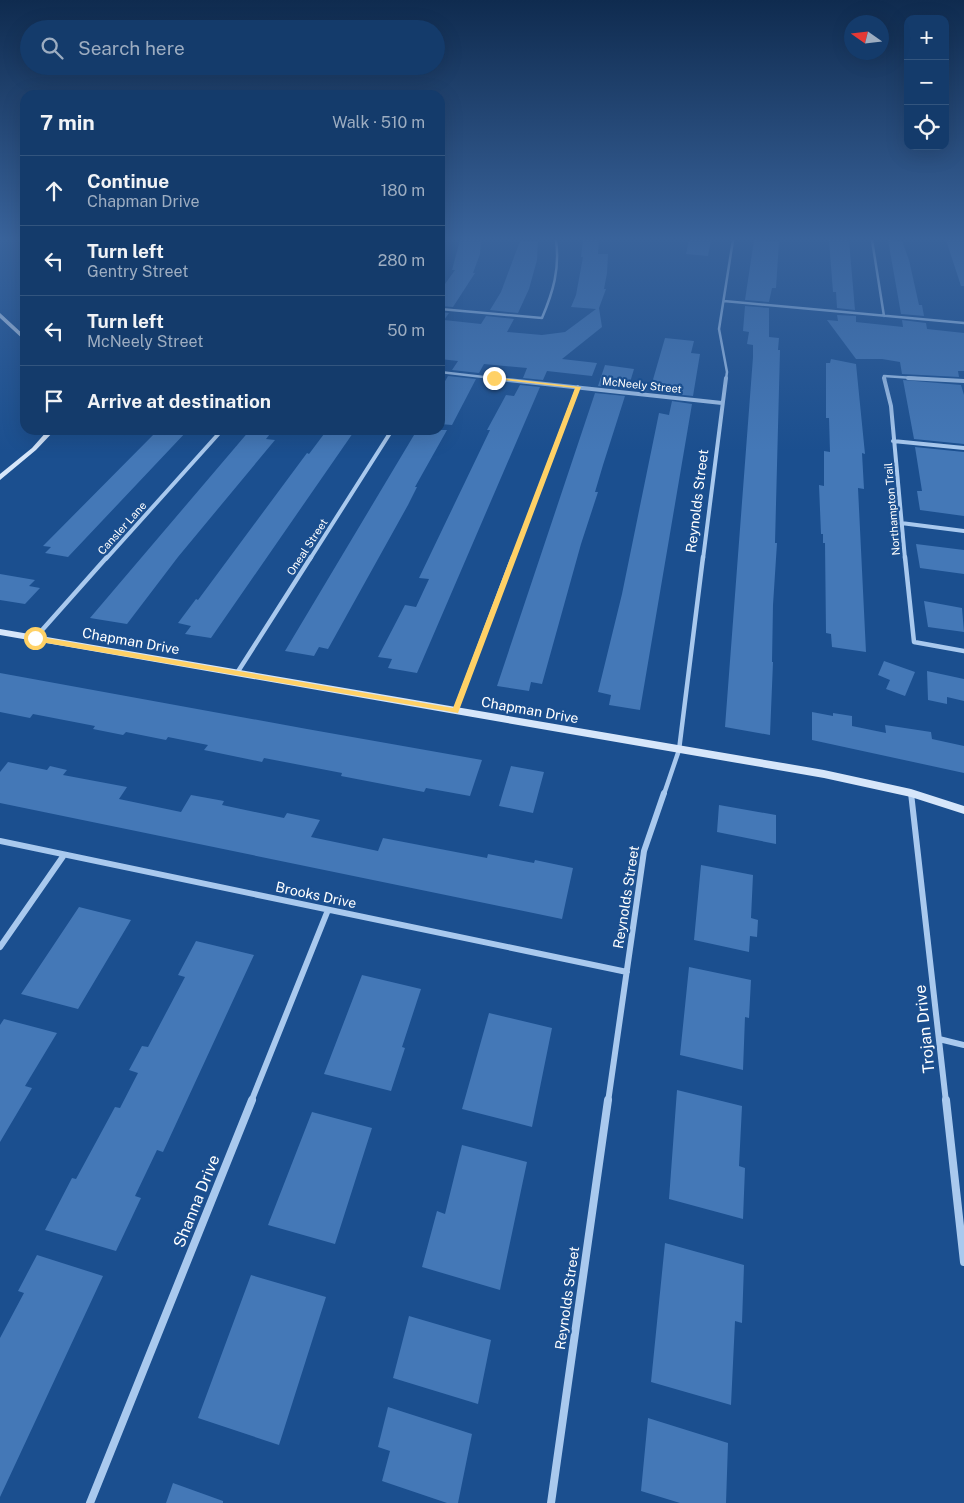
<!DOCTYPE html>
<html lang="en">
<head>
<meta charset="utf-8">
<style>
  body { margin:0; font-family:"Public Sans",sans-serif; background:#214673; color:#f1f3f6 }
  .controls { position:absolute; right:15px; top:15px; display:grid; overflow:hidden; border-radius:10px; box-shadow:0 5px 20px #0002 }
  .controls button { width:45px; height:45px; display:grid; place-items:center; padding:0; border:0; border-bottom:1px solid #33557e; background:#143b6b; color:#f1f3f6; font:25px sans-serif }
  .compass { position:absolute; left:844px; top:15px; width:45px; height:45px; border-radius:50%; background:#143b6b; box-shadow:0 5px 20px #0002; rotate:284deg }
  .stop { position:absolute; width:15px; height:15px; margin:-11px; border:4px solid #ffd166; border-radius:50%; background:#fff }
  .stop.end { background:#ffd166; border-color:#fff; box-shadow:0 1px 5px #0008 }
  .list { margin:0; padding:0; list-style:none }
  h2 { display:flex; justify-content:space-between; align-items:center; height:65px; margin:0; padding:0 20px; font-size:21px }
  h2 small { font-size:16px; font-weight:400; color:#9dadc1 }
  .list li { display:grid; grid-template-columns:32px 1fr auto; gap:15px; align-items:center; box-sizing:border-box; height:70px; padding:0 20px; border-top:1px solid #33557e }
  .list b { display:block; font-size:19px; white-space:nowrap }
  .list p { margin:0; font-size:16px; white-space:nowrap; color:#9dadc1 }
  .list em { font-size:16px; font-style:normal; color:#9dadc1 }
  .icon { flex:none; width:28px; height:28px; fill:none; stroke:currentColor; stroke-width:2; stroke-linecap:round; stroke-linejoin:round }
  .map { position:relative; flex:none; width:964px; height:1503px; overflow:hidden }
  .search { position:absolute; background:#143b6b; box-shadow:0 5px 20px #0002; left:20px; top:20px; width:425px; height:55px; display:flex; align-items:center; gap:12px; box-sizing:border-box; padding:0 18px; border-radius:28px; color:#9dadc1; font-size:19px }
  .panel { position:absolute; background:#143b6b; box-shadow:0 5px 20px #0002; left:20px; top:90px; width:425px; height:345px; border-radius:15px }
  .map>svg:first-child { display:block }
</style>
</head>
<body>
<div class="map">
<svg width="964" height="1503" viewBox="0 0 964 1503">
  <rect width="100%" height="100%" fill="#1b4f8f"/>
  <path fill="#4478b7" d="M460,240H481L480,254L473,273H475L453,307L440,306V291L455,270H452Z
    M583,240H599L598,254H608L607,273L604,289H606L599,308L602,327L562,359L597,363L592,376L547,371L543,380L523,378L527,368L484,364L479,373L452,370L458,361L440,359V312L449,313L444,320L481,324L486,316L514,319L507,332L542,335L565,332L596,309L571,307L576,295L583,257H581Z
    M689,240H711L708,256L686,254Z
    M754,240L779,242L776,288H772L769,302L745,300Z
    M829,240H849L855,310L837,308L836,292H833Z
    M888,240L902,241L909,260L919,305H922L924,316L901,314Z
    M946,240H964V286H961Z
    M520,241H538L537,260L529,289L518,313L490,310L501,292Z
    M745,306L769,308V337L779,338L778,350H780L775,543H777L773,605L772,662H773L770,735L725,727L753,357V345L747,344L749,332L743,331Z
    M837,315L856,316V322L903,327L902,320L926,323L927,329L964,333V371H958L959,377L902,374L900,362L882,359H856L827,320L838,321Z
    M665,338L694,341L691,353L700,354L693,396L673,394L675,386L652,383Z
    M831,359L856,364L865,454L862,453L864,489L858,488L866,652L832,647L831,634L826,633L825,543H823V534H821L819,485L824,486V451L830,452L829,418H826V363H830Z
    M605,365L634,369L628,389L598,386Z
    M448,376L476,379L452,425L440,424V390Z
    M903,380L961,385L964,395V444L914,439Z
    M520,385L540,387L417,673L388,668L392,659L378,657L405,605L416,607L429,579L419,578L490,430H487L506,395L514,396Z
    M595,393L625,396L603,465L595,492H598L581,544L542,684L531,682L529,691L497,686Z
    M672,401L692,404L640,710L609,705L611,695L598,692L622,594L659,413L669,415Z
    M158,430H188L68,557L45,553L51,547L43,546Z
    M250,430H273L266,439L275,440L178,557L127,624L90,618Z
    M327,430L353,433L211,638L185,634L191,626L178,623L196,599L198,600L307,453L309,454Z
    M417,430H447L415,487H417L408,505L328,649L319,647L314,656L285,651Z
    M915,447L964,452V516L920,510L917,491H922Z
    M916,544L964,550V574L920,568Z
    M0,574L35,580L29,586L40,588L25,604L0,600Z
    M924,601L962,608L964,632L928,627Z
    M884,661L915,672L905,696L886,689L890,680L878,675Z
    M927,671L964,679V701L947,697V704L928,700Z
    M0,673L307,729L482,760L470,796L426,788L424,792L341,776L342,773L264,758L262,762L204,750L208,745L168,737L166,740L126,732L123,735L93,729L95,726L33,714L30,718L0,712Z
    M812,712L833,716V713L852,716V726L886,733L885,725L931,732L932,739L964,746V773L812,740Z
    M8,762L47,770L50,766L67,770L63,775L127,787L119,799L181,812L191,795L224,801L222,805L284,818L287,813L320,820L311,837L378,851L383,838L487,858L488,854L534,863L535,860L573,868L562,919L0,803V772Z
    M511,766L544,772L533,813L499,806Z
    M719,805L776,815V844L717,832Z
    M701,865L753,875L751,918L758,920L757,937L750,936L749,952L694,940Z
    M79,907L131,920L78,1009L21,994Z
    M196,941L254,955L163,1152L157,1150L135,1196L141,1198L116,1251L45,1230L72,1178L76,1179L115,1107L120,1108L138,1073L129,1070L142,1046L148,1047L185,977L178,975Z
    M689,967L751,980L749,1018L745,1017L743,1070L680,1055Z
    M362,975L421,989L402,1047L405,1048L391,1091L324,1074Z
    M489,1013L552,1028L532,1127L462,1109Z
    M4,1019L57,1033L25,1086L32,1088L0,1142V1025Z
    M677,1090L742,1106L739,1166L745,1168L743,1219L669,1199Z
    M312,1112L372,1128L335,1244L268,1225Z
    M462,1145L527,1162L500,1290L422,1267L437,1211L445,1214Z
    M665,1243L744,1265L742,1323L735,1321L731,1405L651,1382Z
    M37,1255L103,1276L0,1497V1338L24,1293L18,1291Z
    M251,1275L326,1297L279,1445L198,1418Z
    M409,1316L491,1340L478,1404L393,1378Z
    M388,1407L472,1434L458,1503H447L382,1481L390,1451L378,1447Z
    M648,1418L728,1443L726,1503H680L641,1491Z
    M173,1483L223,1501V1503H166Z"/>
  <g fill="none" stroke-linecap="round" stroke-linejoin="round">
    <path stroke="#a9c9ee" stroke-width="2.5" d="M872,240L884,316
      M724,301L964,323
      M440,309L542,318C553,292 560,269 556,240
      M440,372L501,379
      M726,379L727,372L719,329L733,240
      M885,379L884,376L928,379"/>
    <path stroke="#a9c9ee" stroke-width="4" d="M490,378L722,403
      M884,378L891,406L905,559
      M908,378L964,381
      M893,441L964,448
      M901,523L964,531
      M106,559L222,430
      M310,559L392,430
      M513,559L578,387
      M703,559L726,378"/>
    <path stroke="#a9c9ee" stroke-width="4.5" d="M905,557L914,642L964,651
      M35,638L107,557
      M237,673L311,557
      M455,711L513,557
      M664,794L679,750L703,557"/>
    <path stroke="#a9c9ee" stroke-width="6" d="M911,793L946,1102
      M0,841L627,972
      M0,947L64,855
      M939,1039L964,1045
      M251,1102L328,910
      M608,1102L644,851L664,793"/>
    <path stroke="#a9c9ee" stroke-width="8" d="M946,1100L964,1262
      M90,1503L252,1100
      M551,1503L608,1100"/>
    <path fill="#d6e6fa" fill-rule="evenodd" d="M0,313L25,336V341L0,318Z
      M48,430H55L36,450L0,480V474L32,448Z
      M0,629L824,770L911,789L964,806V814L911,797L824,778L0,635Z"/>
  </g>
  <linearGradient id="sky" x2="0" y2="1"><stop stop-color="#0f2b4f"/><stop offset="0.53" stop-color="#39639b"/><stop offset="1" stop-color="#39639b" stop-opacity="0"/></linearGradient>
  <rect width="964" height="451" fill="url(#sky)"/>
  <path fill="#ffd166" d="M492,377L581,387L458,713L35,641L31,638L35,636L453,708L575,388L494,379Z"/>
  <g text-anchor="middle" stroke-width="4.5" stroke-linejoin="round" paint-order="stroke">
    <g font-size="11" fill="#fff" stroke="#1b4f8f">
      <text transform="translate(642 385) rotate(6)" y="4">McNeely Street</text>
      <text transform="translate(892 509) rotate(-95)" y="4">Northampton Trail</text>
      <text transform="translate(122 528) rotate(-48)" y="4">Cansler Lane</text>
      <text transform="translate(307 547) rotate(-57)" y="4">Oneal Street</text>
    </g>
    <g font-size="14" fill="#fff" stroke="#1b4f8f">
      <text transform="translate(697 501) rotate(-83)" y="5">Reynolds Street</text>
      <text transform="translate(131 641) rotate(10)" y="5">Chapman Drive</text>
      <text transform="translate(530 710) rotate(10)" y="5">Chapman Drive</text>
      <text transform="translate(316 895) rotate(12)" y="5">Brooks Drive</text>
      <text transform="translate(626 897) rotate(-81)" y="5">Reynolds Street</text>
      <text transform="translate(567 1298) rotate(-82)" y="5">Reynolds Street</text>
    </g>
    <g font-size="16" fill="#fff" stroke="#1b4f8f">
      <text transform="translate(924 1029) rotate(-96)" y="6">Trojan Drive</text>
      <text transform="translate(196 1201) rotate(-68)" y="6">Shanna Drive</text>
    </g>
  </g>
</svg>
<div class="controls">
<button>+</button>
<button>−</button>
<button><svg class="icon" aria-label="locate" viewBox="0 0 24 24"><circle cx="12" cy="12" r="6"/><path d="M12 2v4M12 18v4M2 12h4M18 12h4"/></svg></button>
</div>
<svg class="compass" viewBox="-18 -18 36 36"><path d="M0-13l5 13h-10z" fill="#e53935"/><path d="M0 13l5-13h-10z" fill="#9dadc1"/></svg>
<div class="stop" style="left:35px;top:638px"></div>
<div class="stop end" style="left:494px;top:378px"></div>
<div class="search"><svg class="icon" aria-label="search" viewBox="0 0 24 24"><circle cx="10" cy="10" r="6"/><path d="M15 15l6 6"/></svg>Search here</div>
<section class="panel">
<h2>7 min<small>Walk · 510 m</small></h2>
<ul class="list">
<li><svg class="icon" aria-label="ahead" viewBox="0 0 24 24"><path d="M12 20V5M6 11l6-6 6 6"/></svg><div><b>Continue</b><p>Chapman Drive</p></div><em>180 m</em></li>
<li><svg class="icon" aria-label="left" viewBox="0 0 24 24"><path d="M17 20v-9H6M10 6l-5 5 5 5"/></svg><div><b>Turn left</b><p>Gentry Street</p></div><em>280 m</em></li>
<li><svg class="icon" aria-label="left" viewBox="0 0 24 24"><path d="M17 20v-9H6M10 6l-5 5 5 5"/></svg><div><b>Turn left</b><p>McNeely Street</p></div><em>50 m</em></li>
<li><svg class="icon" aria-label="arrive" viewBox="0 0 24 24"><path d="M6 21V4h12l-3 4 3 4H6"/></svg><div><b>Arrive at destination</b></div></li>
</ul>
</section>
</div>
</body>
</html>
